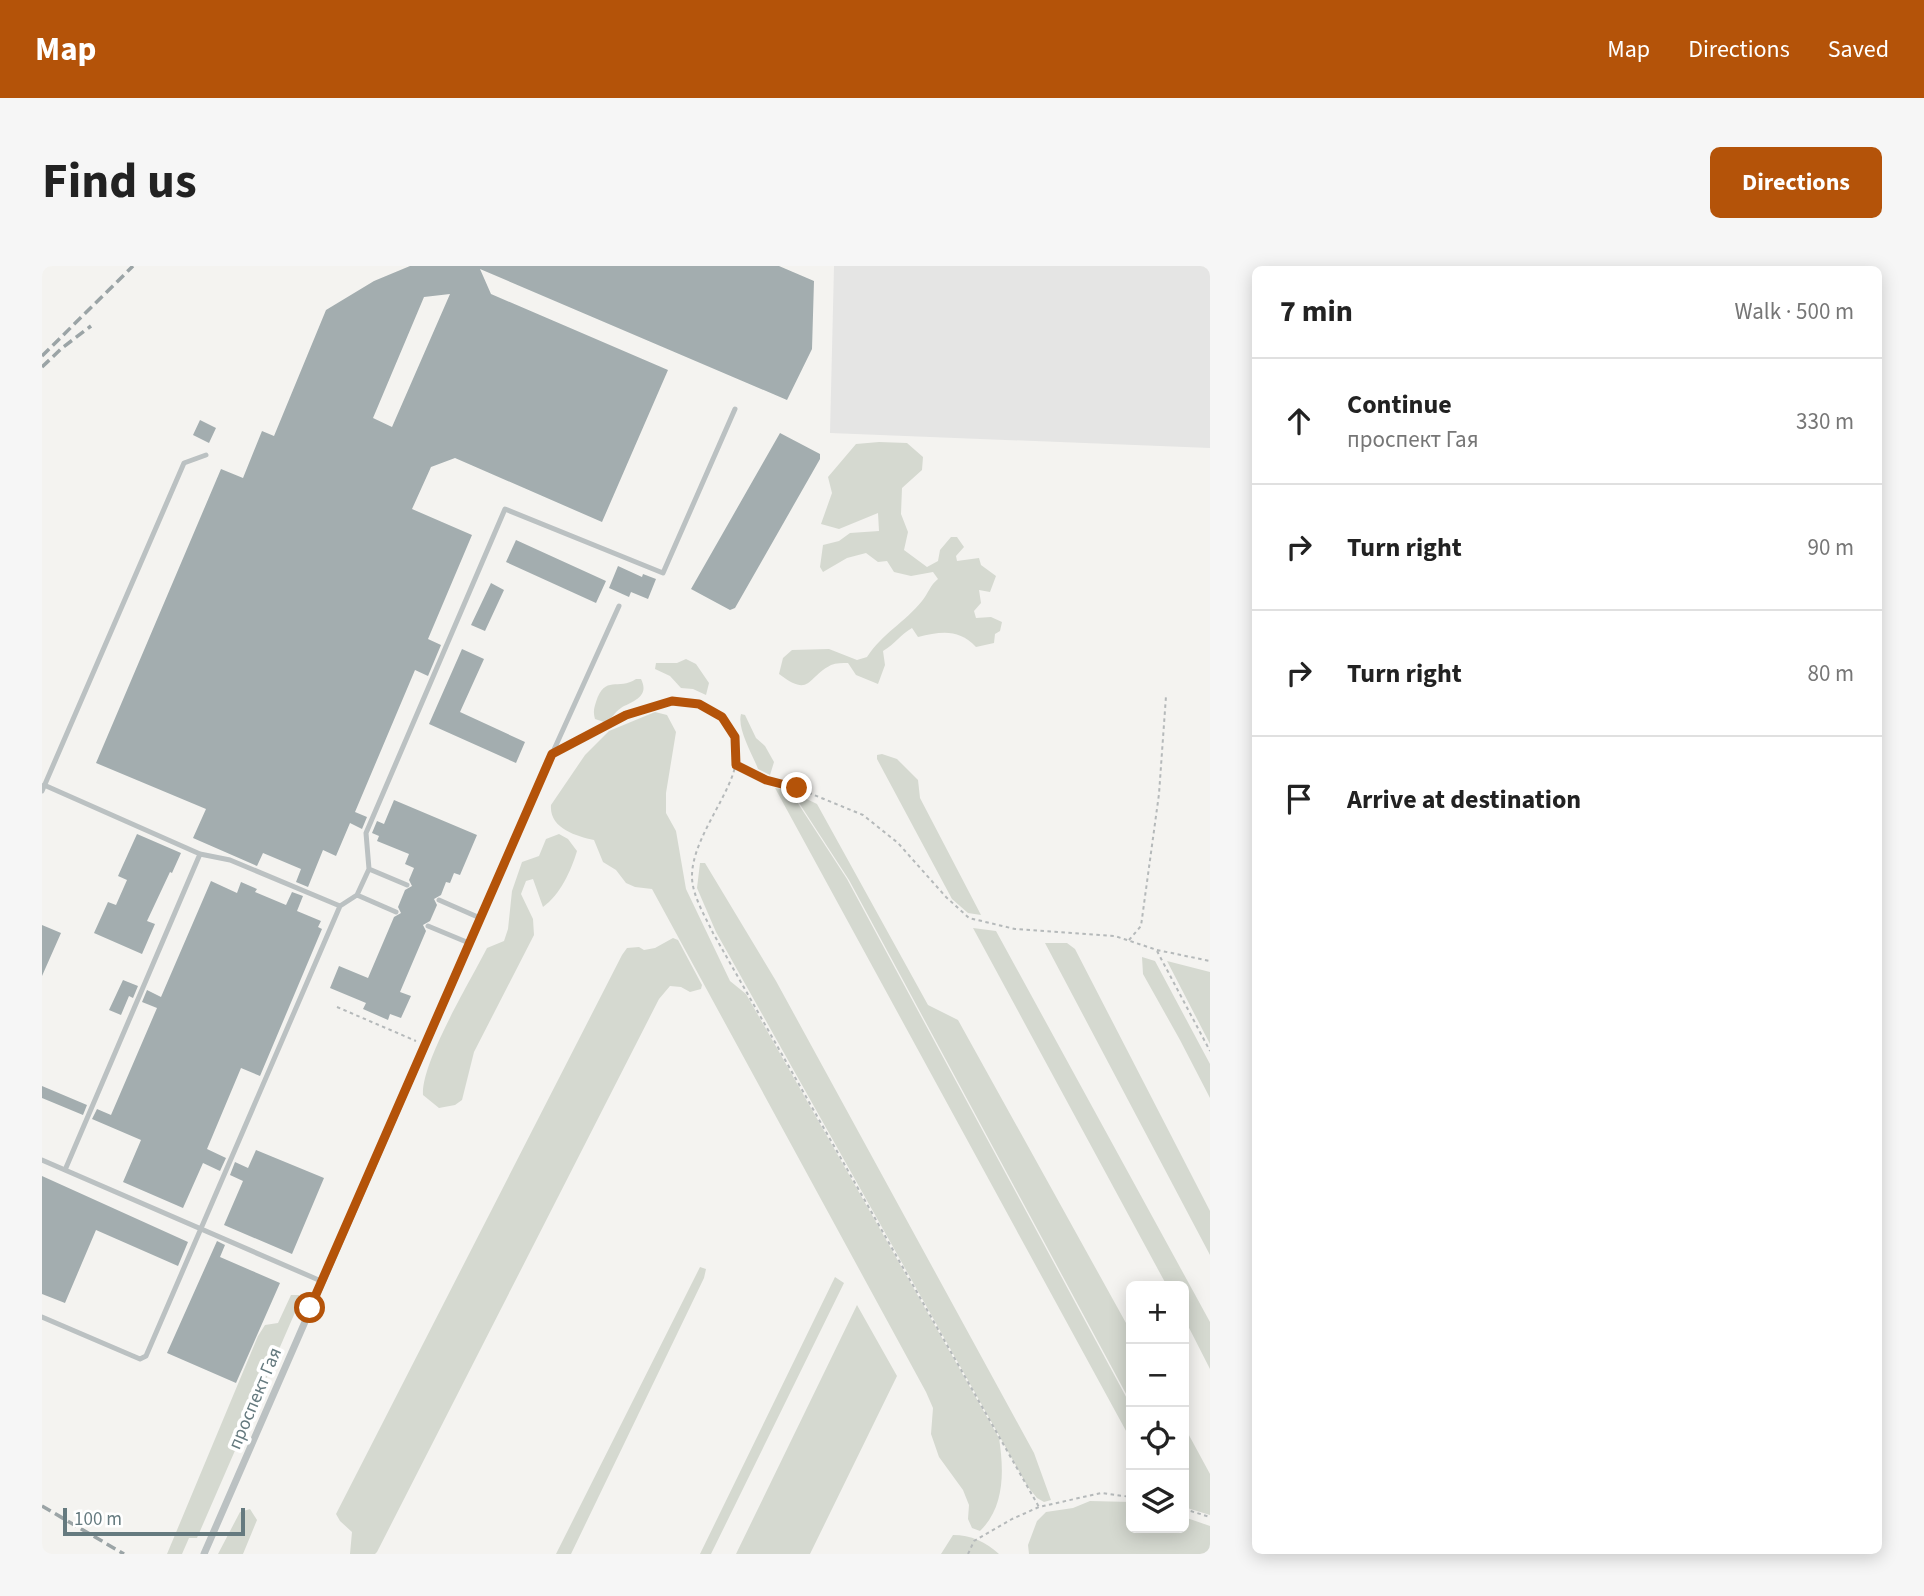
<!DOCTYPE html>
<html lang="en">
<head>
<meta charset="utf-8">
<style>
  body { margin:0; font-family:"Source Sans 3",sans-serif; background:#f6f6f6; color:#222 }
  .controls { position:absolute; right:21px; bottom:21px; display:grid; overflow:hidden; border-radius:10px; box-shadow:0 4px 18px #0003 }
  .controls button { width:63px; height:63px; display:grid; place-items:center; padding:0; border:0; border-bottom:2px solid #e0e0e0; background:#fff; color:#222; font:35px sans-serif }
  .scale { position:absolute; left:21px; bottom:18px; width:182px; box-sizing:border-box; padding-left:7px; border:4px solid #657a7f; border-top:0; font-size:19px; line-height:24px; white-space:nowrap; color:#657a7f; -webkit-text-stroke:5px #fff; paint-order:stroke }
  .stop { position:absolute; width:21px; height:21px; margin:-16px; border:5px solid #b45309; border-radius:50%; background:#fff }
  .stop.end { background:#b45309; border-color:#fff; box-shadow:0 2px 7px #0008 }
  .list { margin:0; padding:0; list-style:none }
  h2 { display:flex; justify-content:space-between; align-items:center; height:91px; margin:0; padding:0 28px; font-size:30px }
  h2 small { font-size:23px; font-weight:400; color:#767676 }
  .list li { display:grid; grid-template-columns:46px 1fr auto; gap:21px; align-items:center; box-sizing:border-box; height:126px; padding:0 28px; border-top:2px solid #e0e0e0 }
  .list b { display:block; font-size:26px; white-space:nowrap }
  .list p { margin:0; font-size:23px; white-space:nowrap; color:#767676 }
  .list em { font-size:23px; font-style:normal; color:#767676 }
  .icon { flex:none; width:38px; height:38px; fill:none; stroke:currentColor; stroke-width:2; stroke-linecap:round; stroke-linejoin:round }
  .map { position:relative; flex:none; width:1168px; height:1288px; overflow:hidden; border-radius:10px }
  header { display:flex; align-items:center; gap:42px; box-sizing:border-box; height:98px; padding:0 35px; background:#b45309; color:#fff }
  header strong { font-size:33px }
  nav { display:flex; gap:38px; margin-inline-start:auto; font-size:24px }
  .intro { display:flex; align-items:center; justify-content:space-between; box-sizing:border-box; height:168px; padding:0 42px }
  h1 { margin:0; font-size:49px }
  .button { padding:18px 32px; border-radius:10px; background:#b45309; color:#fff; font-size:24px; font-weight:700 }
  main { display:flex; gap:42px; padding:0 42px }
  aside { flex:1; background:#fff; border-radius:10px; box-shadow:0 4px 18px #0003 }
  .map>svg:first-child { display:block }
</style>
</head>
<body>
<header>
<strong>Map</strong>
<nav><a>Map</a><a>Directions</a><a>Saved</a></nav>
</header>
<div class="intro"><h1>Find us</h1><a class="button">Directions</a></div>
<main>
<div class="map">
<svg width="1168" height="1288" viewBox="0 0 1168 1288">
  <rect width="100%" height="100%" fill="#f4f3f0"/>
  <path fill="#e5e5e4" d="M792,0H1168V182L788,167Z"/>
  <path fill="#d5d9d0" d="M837,176L865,177L881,191L880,204L860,222L859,248L866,266L862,284L885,301L896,295L898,284L909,271H915L922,281L914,290L915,295L937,292L939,299L954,310L948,326L937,324L939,337L932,345L934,352L949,351L960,356L958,365L953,368L952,377L934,381C917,363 900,365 876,371L870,362C858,369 853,378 841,385L843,399L836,418L814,409L806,397C801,397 794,397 789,399C764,412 769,432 737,408L741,392L750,384L787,383L815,394L825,391C841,367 862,357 880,335C886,328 888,319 896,313L891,306L869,310L852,306L845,295L836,296L824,287L805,292L781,306L778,301L781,279L797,275L808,267L837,265L836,247L797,263L779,258L790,227L786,211L814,178Z
    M644,393L654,398L667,417L664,429L651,423L639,422L628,410L613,403L614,397H635Z
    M594,413H599C608,431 591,435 579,442C572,446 571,453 562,456L553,453C551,446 552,442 554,436C563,408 576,425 594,413Z
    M613,446L625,449L634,466L624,527V547L634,565L644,623L688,715L704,728L957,1172C962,1204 963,1241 938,1265L930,1262L926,1253L927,1239L921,1224L897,1191L889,1168L891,1142L884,1126L610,623L593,621L584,617L574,604L561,596L552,574C534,570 507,562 509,539L543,489L567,465Z
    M699,448L703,449L714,472L723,480L732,496L728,509L716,503C710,487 695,463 699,448Z
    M840,488L855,493L876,514L878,532L939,649L926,647L910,633L835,493V489Z
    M733,522L748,525L805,613L1089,1140V1174Z
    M750,526L775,538L886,739L916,754L1089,1066V1137L807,614Z
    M517,568L526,573L535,585C529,605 518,629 501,641L491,613L484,615L479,628L491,653L492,669L432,786L420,834L413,839L397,842L381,829C379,796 429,714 445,682L462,675L466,663L470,625L480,596L497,590L504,573Z
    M658,597H663L734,715L992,1187L1009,1234L1002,1236L995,1232L986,1221L674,666L655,622Z
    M931,662L954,665L1168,1056V1103L1142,1052V1020H1125Z
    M631,672L636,674L660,719L659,723L648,726L639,721L628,720L617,733L335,1286L333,1288H308L310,1266L298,1255L294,1248L580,689L585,682L597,681L602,684L613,682Z
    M1003,677H1025L1033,683L1168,945V989Z
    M1100,691L1113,695L1168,798V832L1138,774L1101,708Z
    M1125,695L1168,706V778Z
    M658,1001L664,1003L662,1012L529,1288H514Z
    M793,1011L802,1017L669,1288H658Z
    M249,1029H257L258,1035L155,1272H147L140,1288H125L216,1070L223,1059L236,1057Z
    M815,1039L855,1110L768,1288H694Z
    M1142,1160L1168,1208V1249L1142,1241Z
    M1048,1235L1089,1236V1262H1142V1251L1168,1260V1288H987L986,1279L995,1255L1004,1246L1031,1242Z
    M208,1243L215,1254L201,1288H176L198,1246Z
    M911,1269C929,1269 944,1276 957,1288H899Z"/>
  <path fill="#a3adaf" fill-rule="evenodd" d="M368,0H737L772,15L770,83L745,134L438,3L449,28L626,104L560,256L413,192L389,201L370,243L430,269L386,373L399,379L386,410L373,404L313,546L325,551L320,563L308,557L294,590L281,584L266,621L254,616L259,603L221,587L215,600L151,572L164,543L54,497L179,203L201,212L220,165L232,170L284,44L332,15ZM408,28L350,161L331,152L382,31Z
    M158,154L174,162L167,177L151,169Z
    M738,167L778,188V193L693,342L688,344L649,323Z
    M474,274L564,315L554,337L464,296Z
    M576,300L600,311L601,308L614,313L606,333L589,326L587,331L567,322Z
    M449,317L462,324L443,365L429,359Z
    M420,383L442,393L418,446L483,476L474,497L387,458Z
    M352,534L435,569L418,609L412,607L408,617L404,616L399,629L392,633L395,639L388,655L381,659L384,665L358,726L369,730L359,752L348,748L346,754L321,743L324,737L288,722L297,700L326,712L352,651L359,647L356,641L363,624L370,620L367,614L372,602L363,598L367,588L335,575L337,570L330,567L335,555L342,558Z
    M95,568L139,587L130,607L128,606L105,655L113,658L100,688L52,667L66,636L74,639L85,614L76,610Z
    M169,615L195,627L199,616L215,623L213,626L244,639L250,626L261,630L255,645L279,655L276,661L280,663L218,810L199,802L165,883L184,892L178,905L161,897L141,942L81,916L99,874L50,853L55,843L69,849L115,742L100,736L105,724L119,731Z
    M0,659L19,667L0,710Z
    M81,714L96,720L91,732L87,730L79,749L67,744Z
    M0,820L45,839L41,849L0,832Z
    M214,884L282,912L250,988L182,959L201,915L188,909L193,896L206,902Z
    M0,910L146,976L136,1000L54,964L23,1037L0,1028Z
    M175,975L183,979L178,991L238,1017L194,1117L125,1087Z"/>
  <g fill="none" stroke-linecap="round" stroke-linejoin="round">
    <path stroke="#b5b9ba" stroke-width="2" stroke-dasharray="3.5 3.5" stroke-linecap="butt" d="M524,481C563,459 623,419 668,444C675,448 680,451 684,457C694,473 697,490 691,508C680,540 649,578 650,612C651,631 663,650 671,667L997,1241
      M695,499L724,514L755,522L821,549L856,577L904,631L927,652L973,663L1073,670L1115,684L1168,695
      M1087,674L1099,660L1117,528L1124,430
      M1115,685L1168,785
      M295,741L374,775
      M1142,1243L1168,1251
      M926,1288L932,1275L970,1253L997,1241L1059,1227L1089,1231"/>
    <path stroke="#bbc1c2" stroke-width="5" d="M510,488L577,340
      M2,519L158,588L188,594L298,640L315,629L327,603
      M0,525L142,197L164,189
      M365,619L327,603L324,567L463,243L621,307L693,143
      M315,629L354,646
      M397,634L438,652
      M386,660L427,677
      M0,894L279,1015
      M23,904L158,588
      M0,1051L98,1093L104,1090L298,640"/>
    <path stroke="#bbc1c2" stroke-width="7" d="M162,1288L510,488"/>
    <path stroke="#9ba4a6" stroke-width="3.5" stroke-dasharray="10 5" stroke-linecap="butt" d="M0,90L91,0
      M0,101L20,82L49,60
      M0,1240L82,1288"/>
  </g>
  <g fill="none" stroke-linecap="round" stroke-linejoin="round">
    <path stroke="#b45309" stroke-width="9" d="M268,1042L510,488L584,449L630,435L657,438L680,451L693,471L694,499L724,514L755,522"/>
  </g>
  <g text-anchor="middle" stroke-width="7" stroke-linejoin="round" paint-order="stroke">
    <g font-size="19" fill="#657a7f" stroke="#fff">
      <text transform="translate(212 1132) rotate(-67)" y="7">проспект Гая</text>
    </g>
  </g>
</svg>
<div class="controls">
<button>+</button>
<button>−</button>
<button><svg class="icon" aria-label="locate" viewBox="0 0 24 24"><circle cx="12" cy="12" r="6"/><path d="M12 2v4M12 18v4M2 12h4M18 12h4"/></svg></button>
<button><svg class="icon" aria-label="layers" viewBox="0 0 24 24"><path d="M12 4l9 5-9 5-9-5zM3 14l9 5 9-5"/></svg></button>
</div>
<div class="scale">100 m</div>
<div class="stop" style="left:268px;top:1042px"></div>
<div class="stop end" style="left:755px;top:522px"></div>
</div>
<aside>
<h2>7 min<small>Walk · 500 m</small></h2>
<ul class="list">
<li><svg class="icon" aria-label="ahead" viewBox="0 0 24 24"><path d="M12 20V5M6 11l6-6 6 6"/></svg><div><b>Continue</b><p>проспект Гая</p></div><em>330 m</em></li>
<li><svg class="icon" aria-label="right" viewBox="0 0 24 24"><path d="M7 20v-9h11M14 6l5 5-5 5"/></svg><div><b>Turn right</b></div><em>90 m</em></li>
<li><svg class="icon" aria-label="right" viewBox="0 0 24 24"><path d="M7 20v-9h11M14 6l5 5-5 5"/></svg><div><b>Turn right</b></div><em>80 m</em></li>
<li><svg class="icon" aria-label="arrive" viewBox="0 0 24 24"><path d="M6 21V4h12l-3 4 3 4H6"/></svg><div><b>Arrive at destination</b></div></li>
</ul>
</aside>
</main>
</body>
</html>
